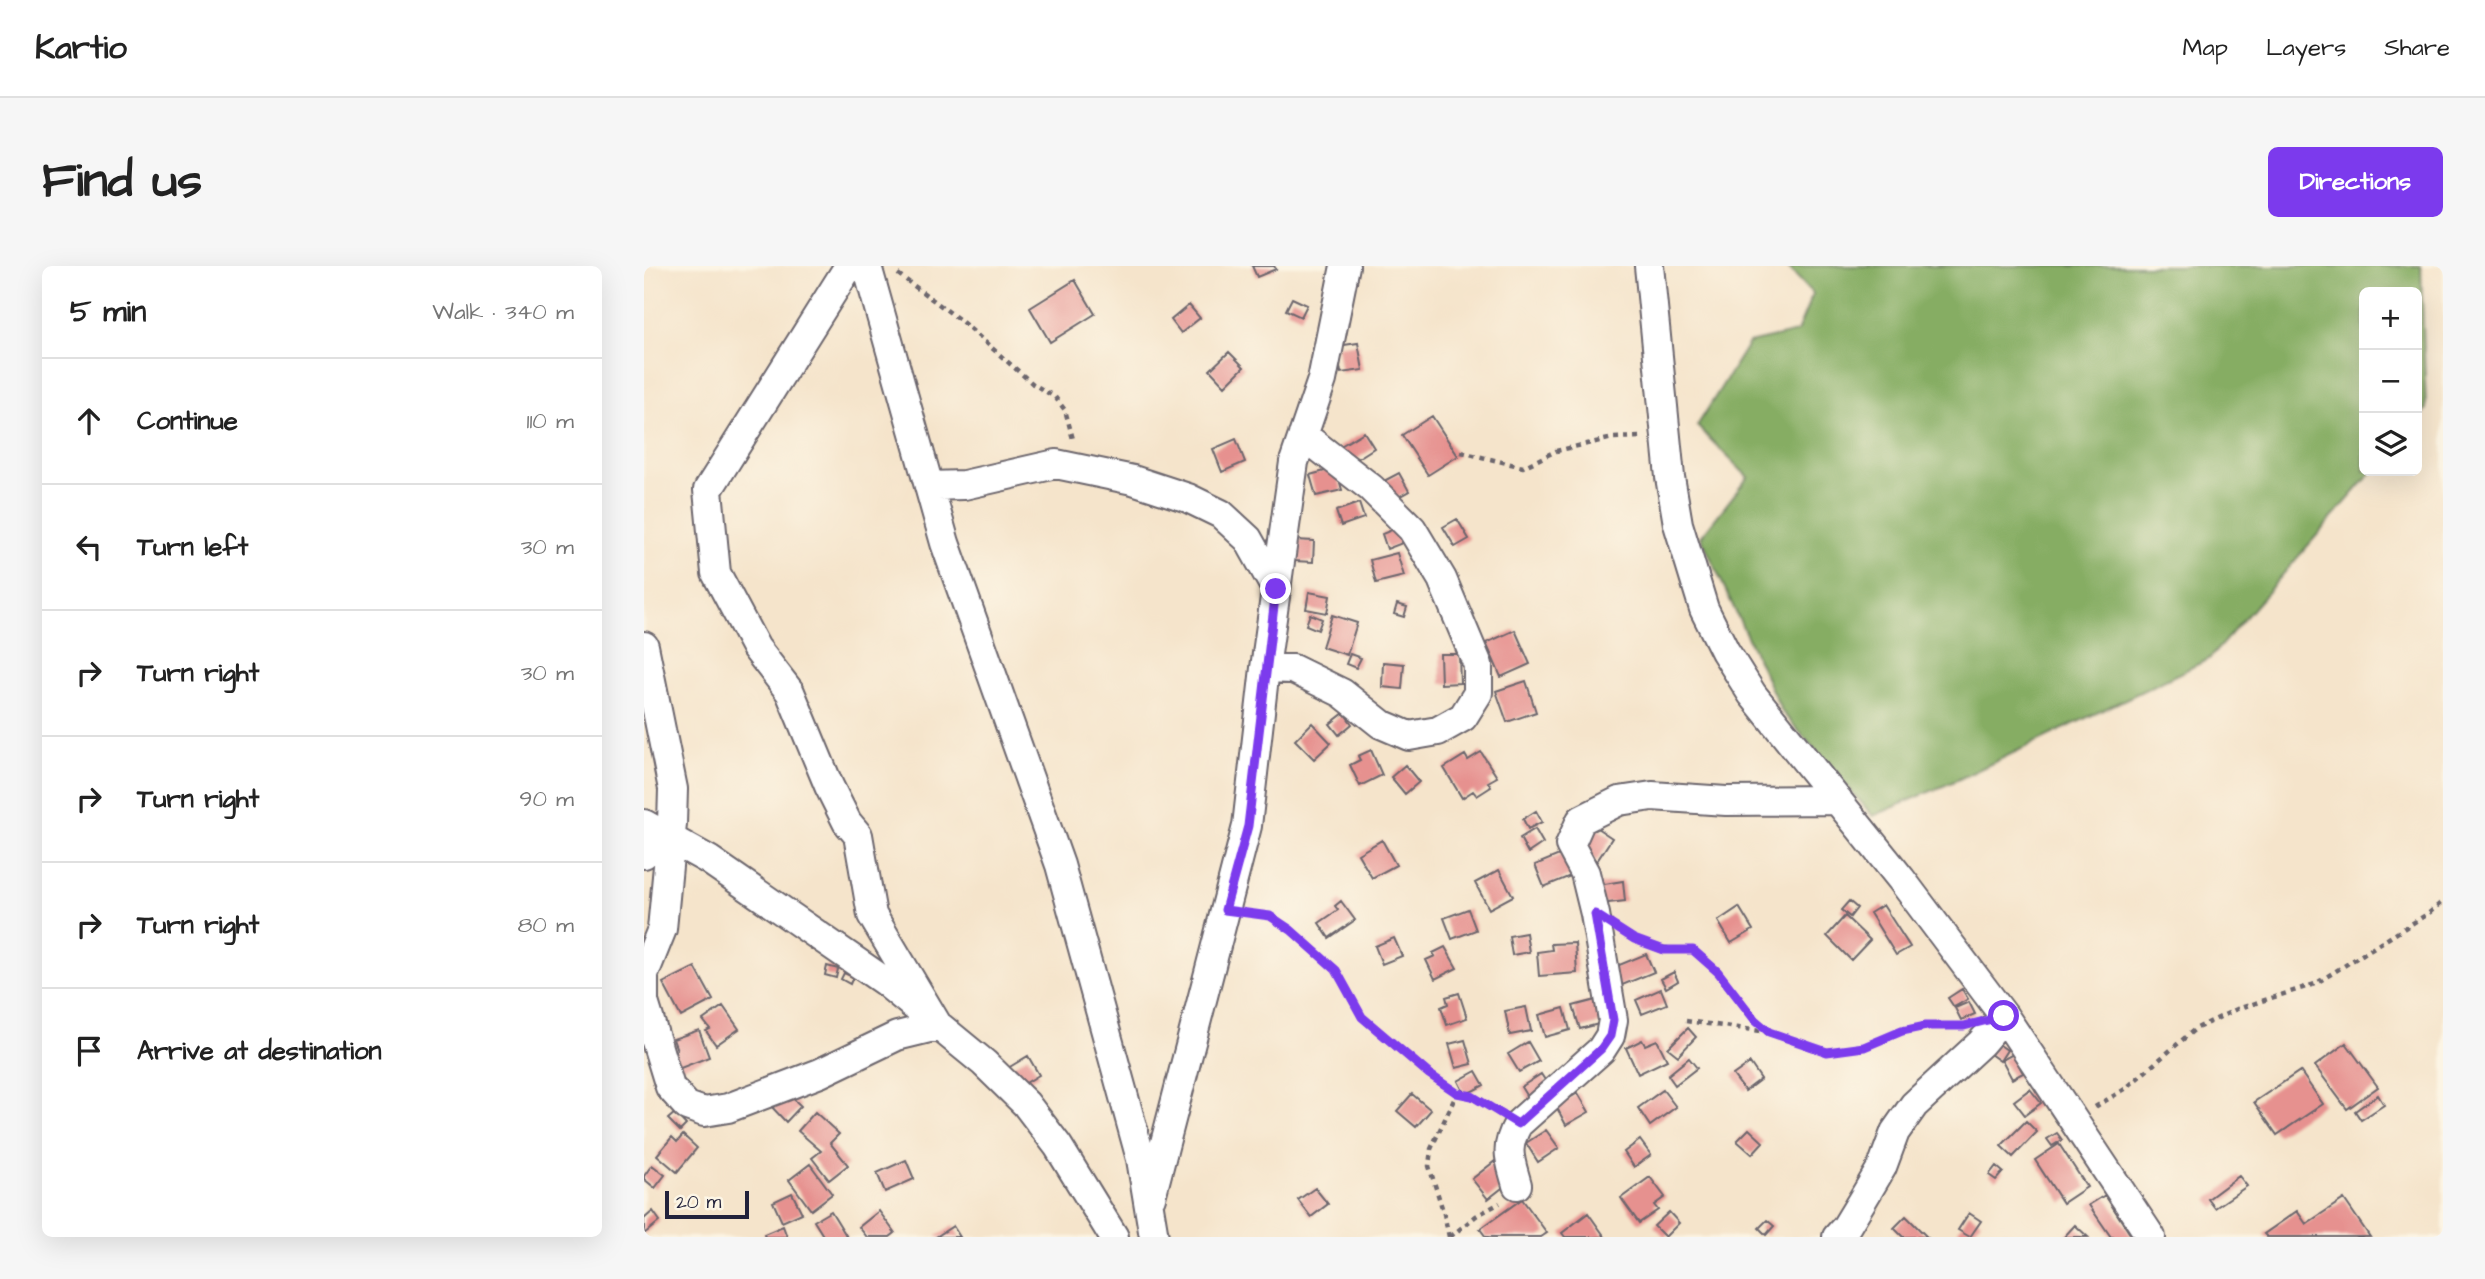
<!DOCTYPE html>
<html lang="en">
<head>
<meta charset="utf-8">
<style>
  body { margin:0; font-family:"Architects Daughter",sans-serif; background:#f6f6f6; color:#222 }
  .controls { position:absolute; right:21px; top:21px; display:grid; overflow:hidden; border-radius:10px; box-shadow:0 7px 28px #0002 }
  .controls button { width:63px; height:63px; display:grid; place-items:center; padding:0; border:0; border-bottom:2px solid #e0e0e0; background:#fff; color:#222; font:35px sans-serif }
  .scale { position:absolute; left:21px; bottom:18px; width:84px; box-sizing:border-box; padding-left:7px; border:4px solid #22223b; border-top:0; font-size:19px; line-height:24px; white-space:nowrap; color:#22223b; -webkit-text-stroke:5px #fcf5e5; paint-order:stroke }
  .stop { position:absolute; width:21px; height:21px; margin:-16px; border:5px solid #7c3aed; border-radius:50%; background:#fff }
  .stop.end { background:#7c3aed; border-color:#fff; box-shadow:0 2px 7px #0008 }
  .list { margin:0; padding:0; list-style:none }
  h2 { display:flex; justify-content:space-between; align-items:center; height:91px; margin:0; padding:0 28px; font-size:30px }
  h2 small { font-size:23px; font-weight:400; color:#767676 }
  .list li { display:grid; grid-template-columns:46px 1fr auto; gap:21px; align-items:center; box-sizing:border-box; height:126px; padding:0 28px; border-top:2px solid #e0e0e0 }
  .list b { display:block; font-size:26px; white-space:nowrap }
  .list em { font-size:23px; font-style:normal; color:#767676 }
  .icon { flex:none; width:38px; height:38px; fill:none; stroke:currentColor; stroke-width:2; stroke-linecap:round; stroke-linejoin:round }
  .map { position:relative; flex:none; width:1799px; height:971px; overflow:hidden; border-radius:10px }
  header { display:flex; align-items:center; gap:42px; box-sizing:border-box; height:98px; padding:0 35px; background:#fff; border-bottom:2px solid #e0e0e0 }
  header strong { font-size:33px }
  nav { display:flex; gap:38px; margin-inline-start:auto; font-size:24px }
  .intro { display:flex; align-items:center; justify-content:space-between; box-sizing:border-box; height:168px; padding:0 42px }
  h1 { margin:0; font-size:49px }
  .button { padding:18px 32px; border-radius:10px; background:#7c3aed; color:#fff; font-size:24px; font-weight:700 }
  main { display:flex; gap:42px; padding:0 42px }
  aside { flex:1; background:#fff; border-radius:10px; box-shadow:0 7px 28px #0002 }
  .map>svg:first-child { display:block }
</style>
</head>
<body>
<header>
<strong>Kartio</strong>
<nav><a>Map</a><a>Layers</a><a>Share</a></nav>
</header>
<div class="intro"><h1>Find us</h1><a class="button">Directions</a></div>
<main>
<aside>
<h2>5 min<small>Walk · 340 m</small></h2>
<ul class="list">
<li><svg class="icon" aria-label="ahead" viewBox="0 0 24 24"><path d="M12 20V5M6 11l6-6 6 6"/></svg><div><b>Continue</b></div><em>110 m</em></li>
<li><svg class="icon" aria-label="left" viewBox="0 0 24 24"><path d="M17 20v-9H6M10 6l-5 5 5 5"/></svg><div><b>Turn left</b></div><em>30 m</em></li>
<li><svg class="icon" aria-label="right" viewBox="0 0 24 24"><path d="M7 20v-9h11M14 6l5 5-5 5"/></svg><div><b>Turn right</b></div><em>30 m</em></li>
<li><svg class="icon" aria-label="right" viewBox="0 0 24 24"><path d="M7 20v-9h11M14 6l5 5-5 5"/></svg><div><b>Turn right</b></div><em>90 m</em></li>
<li><svg class="icon" aria-label="right" viewBox="0 0 24 24"><path d="M7 20v-9h11M14 6l5 5-5 5"/></svg><div><b>Turn right</b></div><em>80 m</em></li>
<li><svg class="icon" aria-label="arrive" viewBox="0 0 24 24"><path d="M6 21V4h12l-3 4 3 4H6"/></svg><div><b>Arrive at destination</b></div></li>
</ul>
</aside>
<div class="map">
<svg width="1799" height="971" viewBox="0 0 1799 971">
  <rect width="100%" height="100%" fill="#fcf5e5"/>
  <filter id="ink" filterUnits="userSpaceOnUse"><feTurbulence type="fractalNoise" baseFrequency=".0143" numOctaves="2"/><feDisplacementMap in="SourceGraphic" scale="14" xChannelSelector="R" yChannelSelector="G"/><feConvolveMatrix kernelMatrix="1 2 1 2 8 2 1 2 1" color-interpolation-filters="sRGB"/></filter>
  <filter id="wash" filterUnits="userSpaceOnUse"><feTurbulence type="fractalNoise" baseFrequency=".00686" numOctaves="4" result="noise"/><feDisplacementMap in="SourceGraphic" scale="28" xChannelSelector="R" yChannelSelector="G"/><feGaussianBlur stdDeviation="1.57" result="paint"/><feColorMatrix in="noise" values="0 0 0 0 0 0 0 0 0 0 0 0 0 0 0 0 0 1.4 0 .05"/><feComposite in="paint" operator="in"/></filter>
  <g filter="url(#wash)">
    <rect width="100%" height="100%" fill="#f5e4cb"/>
    <path fill="#86ad63" stroke="#54684f" stroke-width="2" d="M1143,0H1777L1782,144L1773,154V26H1720V205H1729L1565,393L1313,514L1229,550L1138,446L1057,271L1104,211L1053,160L1105,77L1153,66L1169,28Z"/>
    <g id="blocks">
      <path fill="#e6918f" d="M608,0H630L632,3L613,11Z
        M431,14L451,48L406,76L386,42Z
        M648,32L663,39L657,51L642,44Z
        M545,39L556,52L537,67L527,54Z
        M714,77L719,104L697,107L693,80Z
        M585,86L600,101L581,120L566,104Z
        M788,150L814,190L784,209L758,169Z
        M720,166L730,182L705,198L695,181Z
        M592,173L601,196L578,206L569,183Z
        M692,202L698,224L672,230L666,209Z
        M755,207L765,225L751,233L740,215Z
        M715,237L720,252L697,260L692,245Z
        M813,253L825,273L811,281L799,261Z
        M755,261L761,276L743,283L738,268Z
        M651,274L670,275L669,296L650,295Z
        M753,287L760,310L732,317L726,294Z
        M665,326L686,330L683,347L662,343Z
        M753,338L763,341L760,351L750,348Z
        M666,348L678,353L674,364L662,359Z
        M688,349L713,357L703,389L678,381Z
        M871,364L886,398L857,411L842,377Z
        M706,388L717,392L712,402L702,398Z
        M796,388H815L816,417L797,418Z
        M739,396L760,398L758,423L738,421Z
        M882,415L892,446L863,456L852,425Z
        M700,447L708,458L695,469L686,458Z
        M668,457L687,477L670,493L651,474Z
        M727,484L738,509L716,520L706,499L716,494L714,490Z
        M837,486L853,511L844,516L847,521L833,530L829,525L818,532L800,502L821,489L824,494Z
        M761,499L775,516L761,528L747,511Z
        M892,545L898,556L884,563L879,553Z
        M950,560L968,572L953,595L935,583Z
        M891,563L899,577L884,587L876,572Z
        M738,574L752,599L728,612L714,588Z
        M920,587L929,609L900,621L891,599Z
        M855,604L869,630L845,643L831,617Z
        M979,615L981,635L956,638L954,619Z
        M697,635L711,654L685,672L675,657L694,644L691,640Z
        M1205,635L1213,642L1206,651L1197,644Z
        M1239,639L1266,681L1252,689L1226,647Z
        M1095,641L1109,664L1087,677L1074,655Z
        M824,643L832,664L808,673L800,652Z
        M1201,650L1226,674L1207,694L1183,670Z
        M882,667L885,686L868,689L865,670Z
        M750,672L758,690L738,698L731,680Z
        M931,677L933,707L895,710L893,686L908,684L907,678Z
        M801,681L813,702L791,713L782,694L791,690L789,687Z
        M1002,688L1010,706L971,722L963,704Z
        M183,700L194,703L192,712L181,709Z
        M51,701L69,734L37,751L19,717Z
        M1030,706L1034,715L1022,722L1017,713Z
        M200,707L209,711L206,718L197,713Z
        M1017,723L1023,738L998,748L992,734Z
        M1318,723L1324,733L1310,741L1304,732Z
        M815,727L823,752L803,759L797,741L804,738L802,731Z
        M956,733L962,756L936,763L929,740Z
        M1325,736L1331,748L1317,754L1311,742Z
        M79,740L95,763L72,779L62,765L66,763L59,754Z
        M882,741L887,765L866,769L861,745Z
        M920,742L926,764L901,771L895,749Z
        M1044,762L1052,771L1034,790L1024,782Z
        M55,764L65,791L34,803L27,786L33,784L29,773Z
        M821,774L828,798L812,802L805,778Z
        M998,774L1001,779L1013,774L1023,794L994,808L982,782Z
        M884,776L895,795L875,806L864,788Z
        M1353,777L1363,784L1356,795L1346,788Z
        M1702,777L1734,821L1703,843L1671,800Z
        M1369,788L1379,807L1368,813L1358,794Z
        M384,790L395,809L375,821L364,802Z
        M1045,792L1053,802L1031,819L1024,809Z
        M1106,797L1117,813L1101,825L1089,809Z
        M832,805L840,819L821,829L814,815Z
        M1656,805L1679,838L1633,869L1610,836Z
        M897,808L914,834L893,847L877,821Z
        M1386,823L1397,837L1381,849L1370,835Z
        M140,824L157,840L142,856L126,839Z
        M1019,824L1032,841L1006,860L994,842Z
        M934,827L945,846L922,859L912,840Z
        M768,828L787,844L772,861L753,845Z
        M1734,829L1740,839L1717,854L1711,845Z
        M171,846L195,868L186,877L204,899L185,914L168,892L177,885L154,865Z
        M31,847L42,859L36,865L24,853Z
        M1382,855L1393,866L1369,891L1357,880Z
        M1105,863L1119,876L1108,888L1093,875Z
        M902,864L915,882L894,896L882,877Z
        M1413,867L1418,874L1408,880L1403,873Z
        M39,869L53,882L33,906L13,889L28,871L33,876Z
        M996,874L1007,889L990,901L980,886Z
        M1415,878L1443,921L1419,937L1391,894Z
        M262,894L270,913L241,926L233,907Z
        M851,895L867,915L844,933L828,913Z
        M166,898L188,928L167,944L145,914Z
        M8,899L21,909L11,922L0,913V910Z
        M1352,900L1359,906L1352,914L1345,909Z
        M1595,910L1603,920L1571,942L1564,933Z
        M1006,911L1021,931L1010,939L1014,944L995,957L977,932Z
        M671,922L684,938L667,951L654,934Z
        M148,927L158,947L138,956L129,936Z
        M1461,929L1488,971H1467L1445,939Z
        M878,933L903,967L897,971H842L836,963Z
        M1700,933L1726,971H1623L1620,968L1653,945L1662,958Z
        M9,945L16,955L0,968V953Z
        M187,945L203,971H180L170,955Z
        M235,945L251,967L246,971H223L215,961Z
        M1025,946L1035,957L1021,971L1010,960Z
        M944,947L961,971H921L918,967Z
        M1325,947L1337,955L1326,971L1314,964Z
        M1262,950L1283,971H1259L1250,962Z
        M1123,954L1130,960L1122,969L1115,962Z
        M1431,959L1444,971H1420Z
        M139,960L143,971H121L120,968Z
        M309,960L316,971H292Z"/>
    </g>
  </g>
  <g filter="url(#ink)">
    <use href="#blocks" fill-opacity="0" stroke="#6c666d" stroke-width="2"/>
    <g fill="none" stroke-linecap="round" stroke-linejoin="round">
      <defs>
        <path id="minor" d="M223,0L301,277L416,599L497,893L510,971
          M1005,0L1026,211L1034,258L1060,343L1081,385L1108,428L1257,613L1360,750L1507,971
          M285,220L320,219L412,198L489,214L544,232L577,248L604,273L632,323
          M0,380L29,523L28,558L18,663L0,708V736L26,821L43,840L60,846L84,842L176,807L253,770L294,760L228,649L214,569L203,556L185,520L146,426L112,382L72,307L64,224L205,0
          M621,402L649,403L698,427L737,458L765,470L794,465L819,451L834,427V399L798,313L768,263L727,222L659,169
          M0,558L65,594L240,715L340,797L382,838L414,880L470,971
          M0,588L17,567
          M873,919C866,893 860,883 874,858L957,784L966,770L969,754L951,648L941,607L926,579L937,554L975,535L1008,530L1082,535L1194,534
          M507,931L603,560L621,402L650,196L678,114L701,0
          M1193,971L1202,961L1219,933L1238,901L1251,866L1270,839L1337,777L1360,750"/>
      </defs>
      <use href="#minor" stroke="#6c666d" stroke-width="32"/>
      <path stroke="#6c666d" stroke-width="4.5" stroke-dasharray="5 5" stroke-linecap="butt" d="M254,8L316,54L389,118L411,131L421,144L429,173
        M817,186L879,201L912,185L969,172L996,171
        M606,647L626,650L647,664L692,704L718,751L785,808L813,827L828,830L851,844
        M982,668C1003,682 1025,684 1049,684L1074,706L1111,754L1125,766L1183,786L1220,781L1258,765L1282,760H1315
        M1042,755L1124,766
        M1451,841L1481,823L1551,763L1593,743L1671,718L1785,647L1799,635
        M805,971L800,948L785,900L787,883L813,827
        M806,971L832,950L856,937"/>
      <use href="#minor" stroke="#fff" stroke-width="28"/>
    </g>
  </g>
  <g fill="none" stroke-linecap="round" stroke-linejoin="round" filter="url(#ink)">
    <path stroke="#7c3aed" stroke-width="9" d="M632,323L604,560L581,644L626,650L647,664L692,704L718,751L785,808L813,827L828,830L874,858L957,783L966,770L969,754L951,648L990,673L1020,684H1049L1074,706L1111,754L1125,766L1183,786L1220,781L1258,765L1282,760H1320L1360,750"/>
  </g>
</svg>
<div class="controls">
<button>+</button>
<button>−</button>
<button><svg class="icon" aria-label="layers" viewBox="0 0 24 24"><path d="M12 4l9 5-9 5-9-5zM3 14l9 5 9-5"/></svg></button>
</div>
<div class="scale">20 m</div>
<div class="stop" style="left:1360px;top:750px"></div>
<div class="stop end" style="left:632px;top:323px"></div>
</div>
</main>
</body>
</html>
